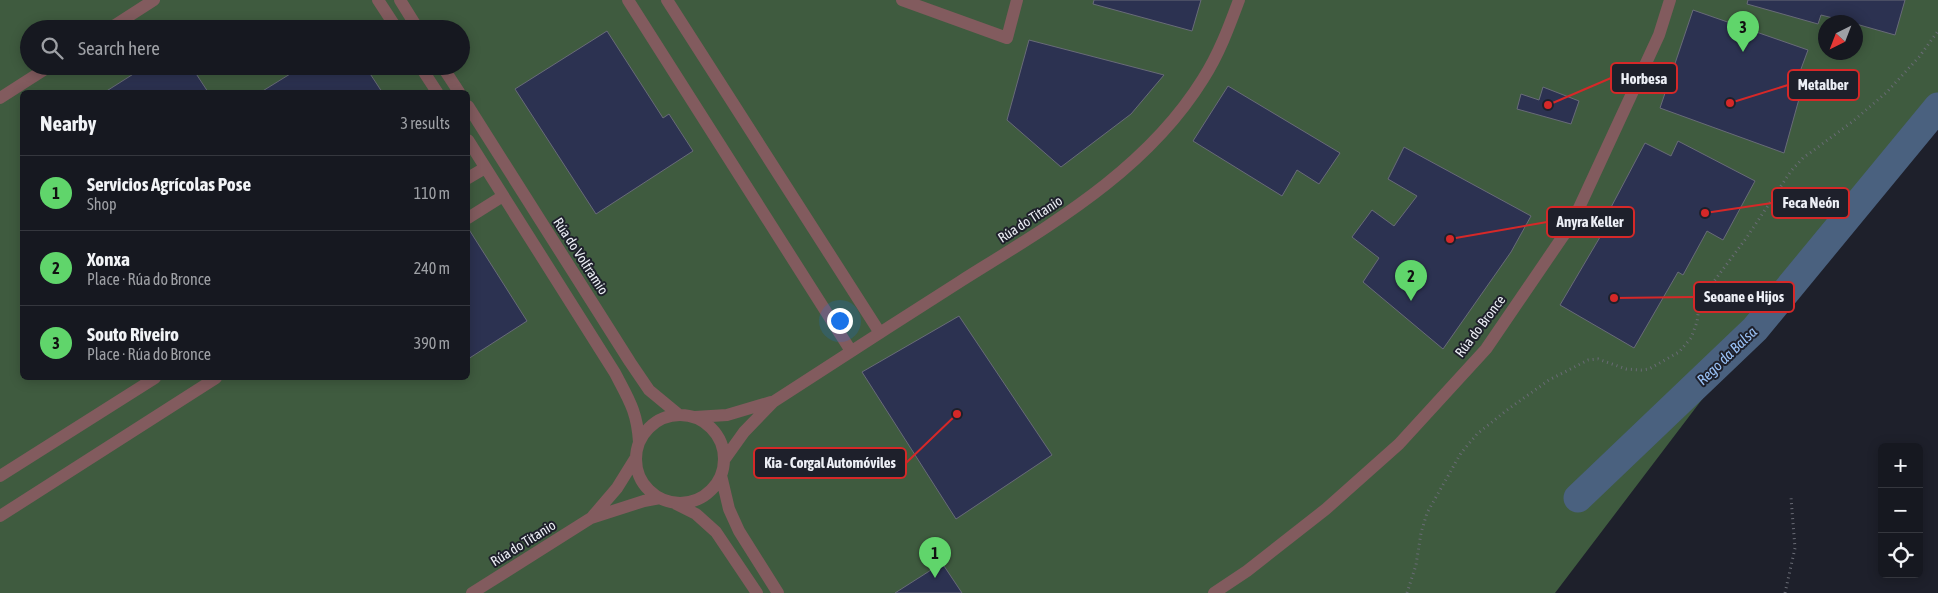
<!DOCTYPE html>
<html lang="en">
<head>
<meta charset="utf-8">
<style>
  body { margin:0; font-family:"Asap Condensed",sans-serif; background:#23252d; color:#f1f3f6 }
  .controls { position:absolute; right:15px; bottom:15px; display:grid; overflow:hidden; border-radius:8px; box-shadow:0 2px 12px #0003 }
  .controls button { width:45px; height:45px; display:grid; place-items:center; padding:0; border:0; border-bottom:1px solid #35373e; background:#161820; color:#f1f3f6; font:25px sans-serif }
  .compass { position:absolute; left:1818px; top:15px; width:45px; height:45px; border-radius:50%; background:#161820; box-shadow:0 2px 12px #0003; rotate:222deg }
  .you { position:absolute; left:839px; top:320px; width:18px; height:18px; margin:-12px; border:4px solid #fff; border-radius:50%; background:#1a73e8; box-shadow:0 0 0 8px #1a73e833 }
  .badge { display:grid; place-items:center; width:32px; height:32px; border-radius:50%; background:#60d56b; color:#111; font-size:16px; font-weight:700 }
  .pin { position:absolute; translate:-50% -41px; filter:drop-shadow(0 1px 2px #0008) }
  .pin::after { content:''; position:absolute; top:26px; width:18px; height:15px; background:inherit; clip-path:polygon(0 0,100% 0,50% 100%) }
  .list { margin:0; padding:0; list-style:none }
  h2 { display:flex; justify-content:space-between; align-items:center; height:65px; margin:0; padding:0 20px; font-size:21px }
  h2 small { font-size:16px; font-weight:400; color:#9ea0a5 }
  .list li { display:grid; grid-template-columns:32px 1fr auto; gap:15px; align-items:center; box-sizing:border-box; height:75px; padding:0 20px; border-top:1px solid #35373e }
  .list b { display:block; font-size:19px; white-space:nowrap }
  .list p { margin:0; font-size:16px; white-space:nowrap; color:#9ea0a5 }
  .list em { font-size:16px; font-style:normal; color:#9ea0a5 }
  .icon { flex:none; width:28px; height:28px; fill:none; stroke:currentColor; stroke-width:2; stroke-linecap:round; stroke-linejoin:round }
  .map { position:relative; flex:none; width:1938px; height:593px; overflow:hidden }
  .search { position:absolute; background:#161820; box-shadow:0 2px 12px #0003; left:20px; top:20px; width:450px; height:55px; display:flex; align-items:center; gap:12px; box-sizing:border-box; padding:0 18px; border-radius:28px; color:#9ea0a5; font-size:19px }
  .panel { position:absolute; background:#161820; box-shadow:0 2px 12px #0003; left:20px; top:90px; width:450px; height:290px; border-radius:8px }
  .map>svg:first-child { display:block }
</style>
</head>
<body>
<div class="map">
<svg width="1938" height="593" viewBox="0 0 1938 593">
  <rect width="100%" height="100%" fill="#1e202b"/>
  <path fill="#3f5b3f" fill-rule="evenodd" d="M0,0H1938V97L1874,173L1555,593H0ZM1826,22H1856V52H1826ZM29,29H461V66H29ZM22,92H468V378H22Z"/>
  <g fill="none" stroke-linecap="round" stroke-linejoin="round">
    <path stroke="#4a617f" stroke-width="29" d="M1578,498L1755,329L1938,107"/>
  </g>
  <path fill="#2c3251" stroke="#686b78" d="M1094,0H1201L1192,31L1093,4Z
    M1748,0H1905L1895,35L1856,24V22H1849L1821,15L1818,24L1747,4Z
    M1693,10L1808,50L1791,96L1799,99L1784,153L1660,108Z
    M607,31L663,118L669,114L693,151L596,214L515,89Z
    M1029,40L1164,75L1131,114L1061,167L1007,120Z
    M146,66H191L208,92H105Z
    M303,66H365L382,92H261Z
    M1228,86L1340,153L1319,184L1297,170L1282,196L1193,141Z
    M1543,87L1579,101L1571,124L1517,109L1521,94L1539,100Z
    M1678,141L1755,181L1723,240L1707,231L1683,275L1678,272L1634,348L1560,305L1603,232L1599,230L1645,143L1671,156Z
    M1404,147L1531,216L1511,252L1443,349L1363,282L1379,258L1352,237L1372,210L1394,226L1417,196L1388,179Z
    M468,228L527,321L468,359Z
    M959,316L1052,455L956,519L862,372Z
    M942,563L962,593H895Z"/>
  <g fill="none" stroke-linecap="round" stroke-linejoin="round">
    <path stroke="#696b75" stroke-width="3" stroke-dasharray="1 4" stroke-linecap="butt" d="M1407,593L1416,565L1421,533L1427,513L1461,453L1477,434L1507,410L1549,380L1588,360L1598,359L1626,369L1641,370L1649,369L1679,352L1691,338L1697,322L1700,300L1747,237L1791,171L1803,158L1852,122L1887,92L1919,57L1938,31
      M1785,593L1795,548L1791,498"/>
    <path stroke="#825b5e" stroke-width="12" d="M378,0L397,29
      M400,0L418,29
      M628,0L851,351
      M667,0L880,333
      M902,0L1007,38L1017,0
      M109,29L154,0
      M420,66L437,92
      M442,66L459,92
      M0,98L50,66
      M468,106L630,362L649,390L678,414
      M468,140L615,373C629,400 637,411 639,442
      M468,178L485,168
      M468,218L503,196
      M636 459a44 44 0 1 1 88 0a44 44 0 1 1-88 0Z
      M695,417L727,415L771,402
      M724,460L744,432L773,402C836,361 898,321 961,281C1050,225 1146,171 1203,79C1219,54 1229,27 1239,0
      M721,475L729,509L739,531L778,593
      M0,476L155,378
      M676,504L696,514L716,532L757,593
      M0,516L216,378
      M593,516L617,488L635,459
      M472,593L591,518L644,501L660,498
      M1214,593L1247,571L1326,509L1399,444L1486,349L1572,223L1659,35L1670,0"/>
  </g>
  <g text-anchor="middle" stroke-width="4" stroke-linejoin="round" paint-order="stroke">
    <g font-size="14" fill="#eceef5" stroke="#1e202b">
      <text transform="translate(1030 219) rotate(-33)" y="5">Rúa do Titanio</text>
      <text transform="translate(581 256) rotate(57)" y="5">Rúa do Volframio</text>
      <text transform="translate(1480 326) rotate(-53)" y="5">Rúa do Bronce</text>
      <text transform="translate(523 543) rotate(-32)" y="5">Rúa do Titanio</text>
    </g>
    <g font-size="15" font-style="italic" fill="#9ac2f7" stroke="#1e202b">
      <text transform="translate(1727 356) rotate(-44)" y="5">Rego da Balsa</text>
    </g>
  </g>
  <path fill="none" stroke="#d62828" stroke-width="2" d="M1548 105L1611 78M1730 103L1788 85M1705 213L1772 203M1450 239L1547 222M1614 298L1694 297M957 414L906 463"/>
  <g fill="#d62828" stroke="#1e202b" stroke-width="2">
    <circle cx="1548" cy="105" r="5"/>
    <circle cx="1730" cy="103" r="5"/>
    <circle cx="1705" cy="213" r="5"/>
    <circle cx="1450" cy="239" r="5"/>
    <circle cx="1614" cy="298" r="5"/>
    <circle cx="957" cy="414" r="5"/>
  </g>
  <g fill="#1e202b" stroke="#d62828" stroke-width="2">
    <rect x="1611" y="63" width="66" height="30" rx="5"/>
    <rect x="1788" y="70" width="71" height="30" rx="5"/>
    <rect x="1772" y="188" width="77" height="30" rx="5"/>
    <rect x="1547" y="207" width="87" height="30" rx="5"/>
    <rect x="1694" y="282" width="100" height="30" rx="5"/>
    <rect x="754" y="448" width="152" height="30" rx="5"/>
  </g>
  <g font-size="15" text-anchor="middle" font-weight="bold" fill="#eceef5">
    <text x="1644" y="84">Horbesa</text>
    <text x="1823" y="90">Metalber</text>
    <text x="1811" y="208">Feca Neón</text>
    <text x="1590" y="227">Anyra Keller</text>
    <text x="1744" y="302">Seoane e Hijos</text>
    <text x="830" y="468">Kia - Corgal Automóviles</text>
  </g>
</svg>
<div class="controls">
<button>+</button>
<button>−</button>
<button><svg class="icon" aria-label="locate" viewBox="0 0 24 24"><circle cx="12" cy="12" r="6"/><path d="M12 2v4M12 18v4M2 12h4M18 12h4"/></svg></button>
</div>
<svg class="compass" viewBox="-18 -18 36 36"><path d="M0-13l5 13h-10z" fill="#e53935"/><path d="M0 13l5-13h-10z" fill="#9ea0a5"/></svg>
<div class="you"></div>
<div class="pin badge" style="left:935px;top:578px">1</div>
<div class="pin badge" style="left:1411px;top:301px">2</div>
<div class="pin badge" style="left:1743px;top:52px">3</div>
<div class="search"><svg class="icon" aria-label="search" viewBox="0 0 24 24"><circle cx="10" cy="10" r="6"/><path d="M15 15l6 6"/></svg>Search here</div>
<section class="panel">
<h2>Nearby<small>3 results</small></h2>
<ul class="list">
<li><span class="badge">1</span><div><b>Servicios Agrícolas Pose</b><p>Shop</p></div><em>110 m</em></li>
<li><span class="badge">2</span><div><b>Xonxa</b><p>Place · Rúa do Bronce</p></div><em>240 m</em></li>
<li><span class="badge">3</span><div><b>Souto Riveiro</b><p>Place · Rúa do Bronce</p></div><em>390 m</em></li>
</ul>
</section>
</div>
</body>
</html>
